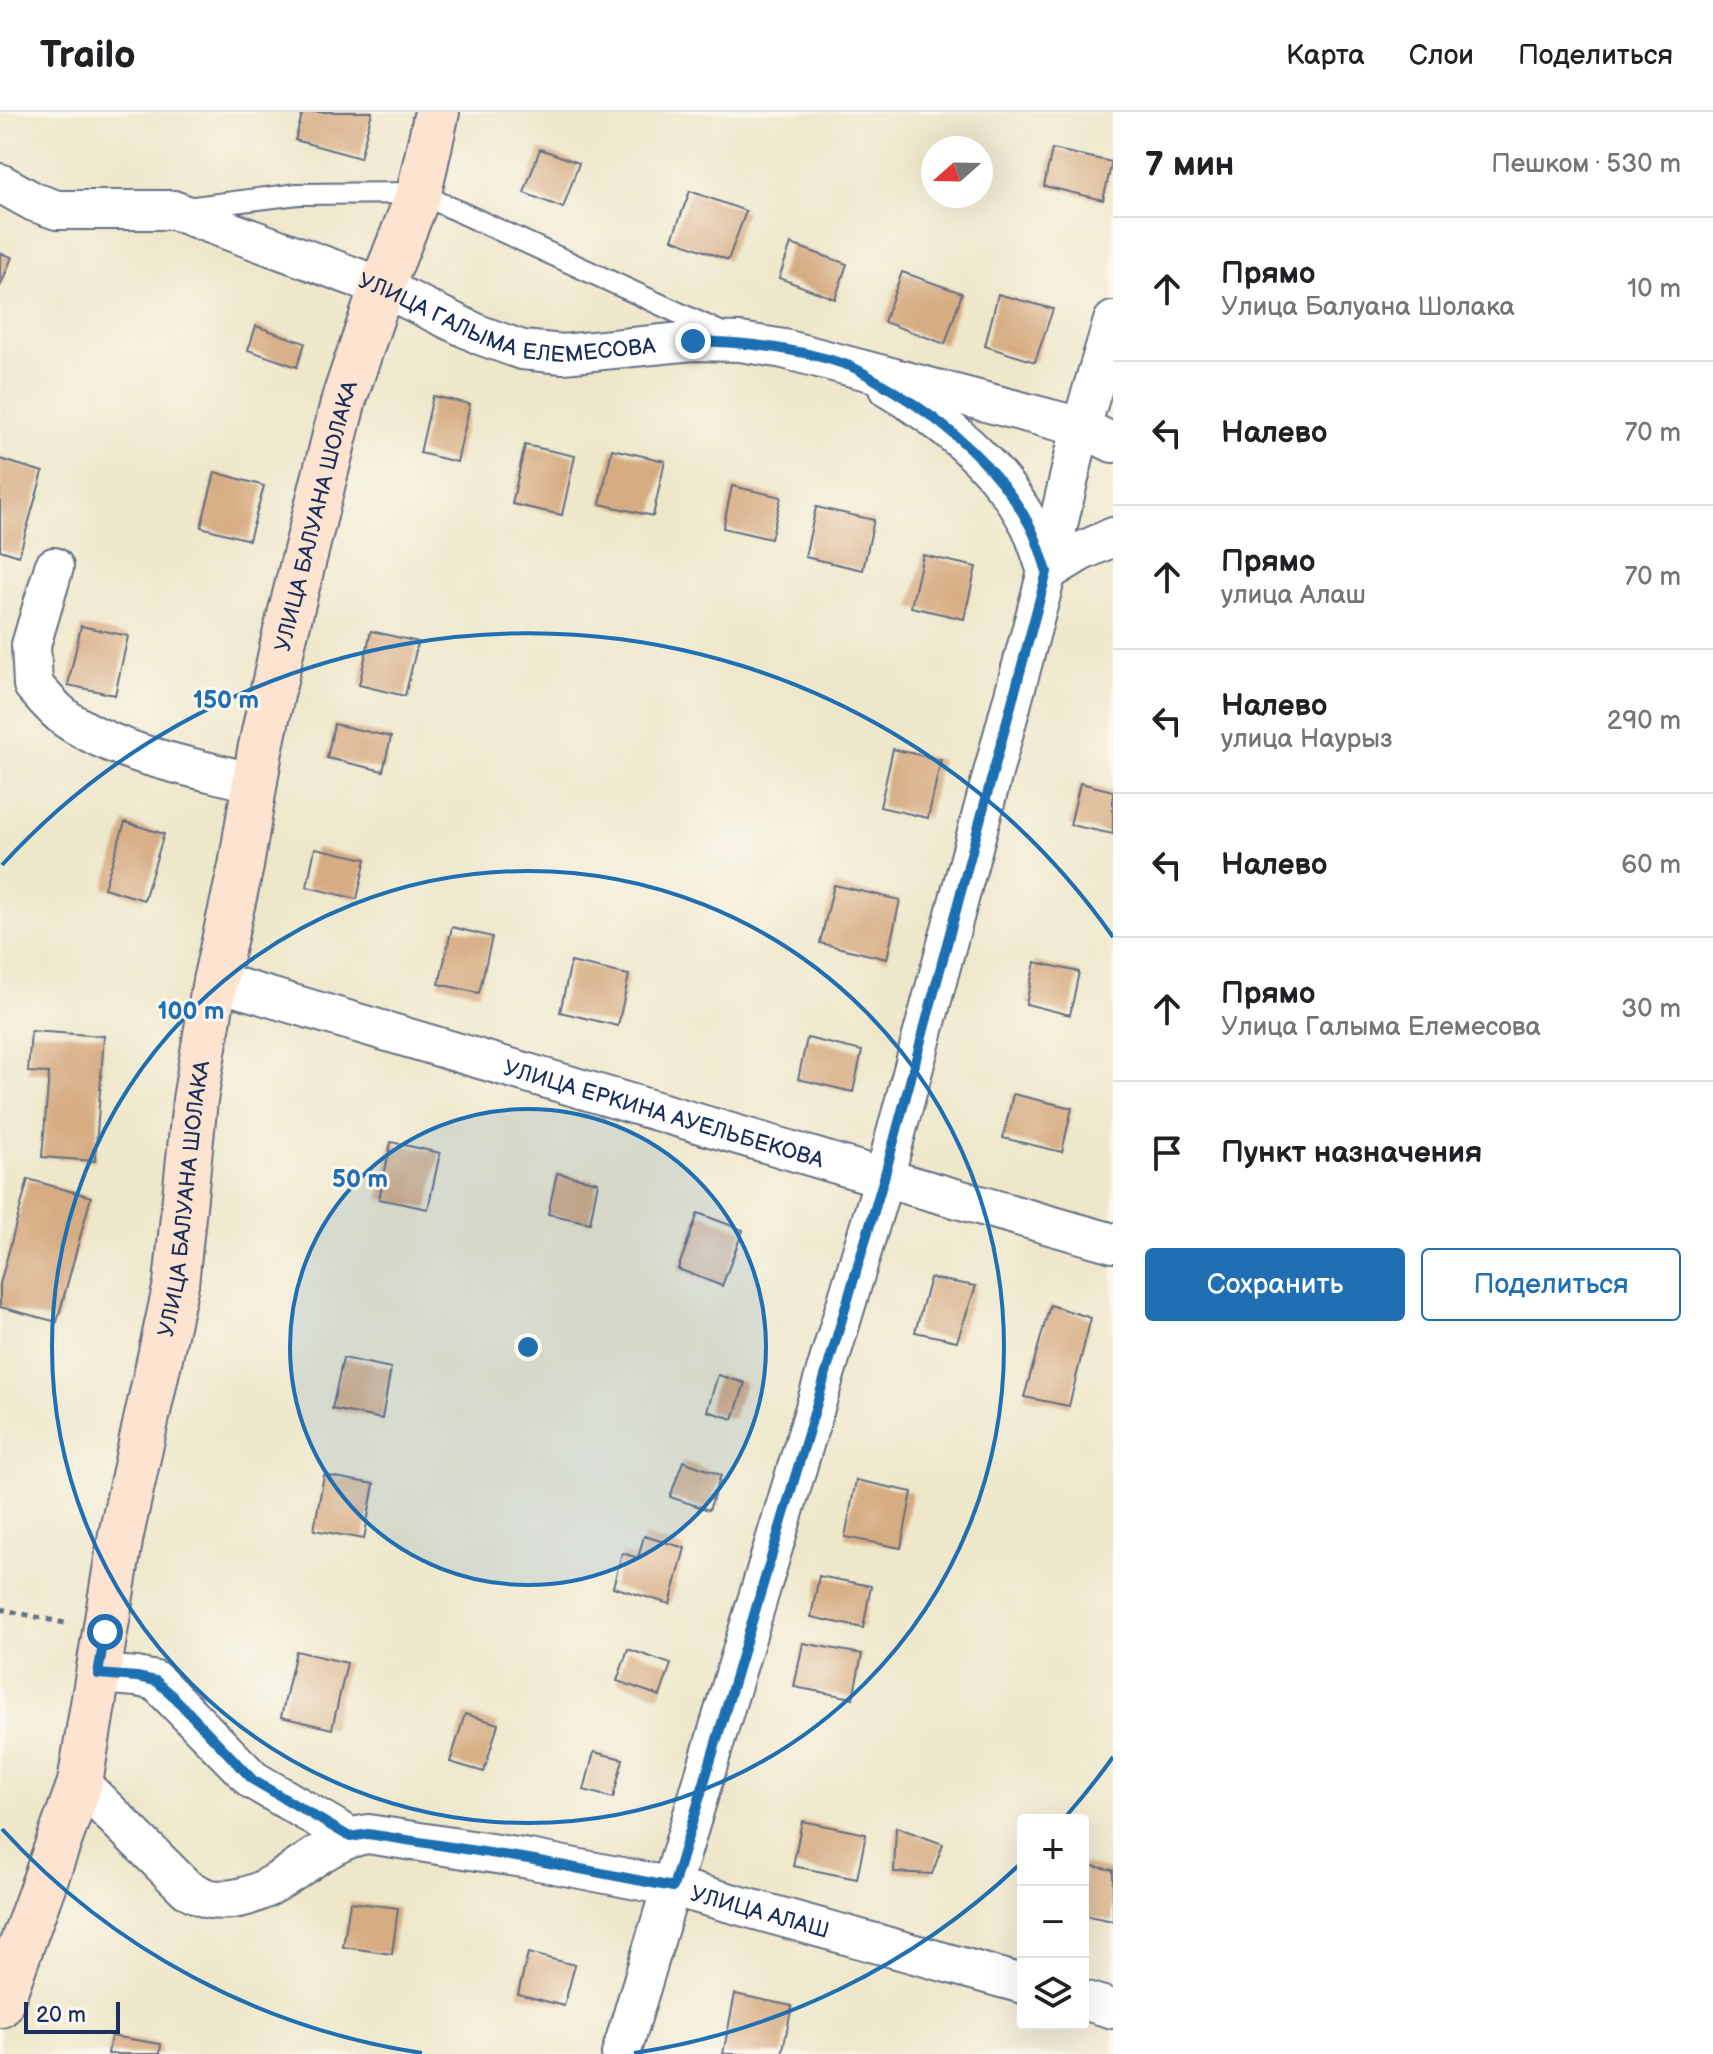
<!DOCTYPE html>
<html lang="ru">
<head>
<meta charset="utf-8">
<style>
  body { margin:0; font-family:"Balsamiq Sans",sans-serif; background:#f6f6f6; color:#202124 }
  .controls { position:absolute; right:24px; bottom:24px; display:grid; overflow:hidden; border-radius:8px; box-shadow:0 8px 32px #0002 }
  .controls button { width:72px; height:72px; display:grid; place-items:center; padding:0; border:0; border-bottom:2px solid #e0e0e0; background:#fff; color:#202124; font:40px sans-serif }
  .compass { position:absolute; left:921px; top:24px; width:72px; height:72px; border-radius:50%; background:#fff; box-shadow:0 8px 32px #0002; rotate:250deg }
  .scale { position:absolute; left:24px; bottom:20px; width:96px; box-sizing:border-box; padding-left:8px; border:4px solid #1b2f5e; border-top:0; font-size:22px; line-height:28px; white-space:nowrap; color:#1b2f5e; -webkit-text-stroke:6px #fbf7ec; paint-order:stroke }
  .stop { position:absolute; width:24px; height:24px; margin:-18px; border:6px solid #1f6fb2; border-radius:50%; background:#fff }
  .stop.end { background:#1f6fb2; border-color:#fff; box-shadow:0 2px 8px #0008 }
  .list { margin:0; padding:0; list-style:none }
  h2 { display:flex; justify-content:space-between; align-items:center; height:104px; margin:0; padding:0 32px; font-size:34px }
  h2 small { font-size:26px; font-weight:400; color:#757577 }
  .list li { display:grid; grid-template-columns:52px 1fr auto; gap:24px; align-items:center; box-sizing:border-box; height:144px; padding:0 32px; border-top:2px solid #e0e0e0 }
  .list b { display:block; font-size:30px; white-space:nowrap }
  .list p { margin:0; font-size:26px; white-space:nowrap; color:#757577 }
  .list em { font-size:26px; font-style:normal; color:#757577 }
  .actions { display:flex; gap:16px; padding:24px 32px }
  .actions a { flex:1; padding:18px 0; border:2px solid #1f6fb2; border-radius:8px; text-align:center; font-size:28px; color:#1f6fb2 }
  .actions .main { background:#1f6fb2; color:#fff }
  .icon { flex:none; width:44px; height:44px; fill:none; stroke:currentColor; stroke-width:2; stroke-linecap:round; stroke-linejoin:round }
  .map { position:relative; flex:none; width:1113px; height:1942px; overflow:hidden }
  header { display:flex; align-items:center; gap:48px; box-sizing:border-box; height:112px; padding:0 40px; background:#fff; border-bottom:2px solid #e0e0e0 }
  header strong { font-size:38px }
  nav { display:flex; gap:44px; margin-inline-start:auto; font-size:28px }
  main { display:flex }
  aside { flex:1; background:#fff }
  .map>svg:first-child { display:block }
</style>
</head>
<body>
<header>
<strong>Trailo</strong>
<nav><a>Карта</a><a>Слои</a><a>Поделиться</a></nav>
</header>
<main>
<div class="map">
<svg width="1113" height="1942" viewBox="0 0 1113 1942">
  <rect width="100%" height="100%" fill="#fbf7ec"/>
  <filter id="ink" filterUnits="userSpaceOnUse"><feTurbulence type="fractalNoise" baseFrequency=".0125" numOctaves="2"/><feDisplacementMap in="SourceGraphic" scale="16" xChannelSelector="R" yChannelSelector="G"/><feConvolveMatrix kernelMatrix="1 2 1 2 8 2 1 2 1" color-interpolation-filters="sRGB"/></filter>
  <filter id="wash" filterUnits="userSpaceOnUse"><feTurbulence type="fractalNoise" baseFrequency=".006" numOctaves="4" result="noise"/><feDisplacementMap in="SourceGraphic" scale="32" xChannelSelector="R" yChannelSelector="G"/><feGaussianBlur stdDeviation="1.8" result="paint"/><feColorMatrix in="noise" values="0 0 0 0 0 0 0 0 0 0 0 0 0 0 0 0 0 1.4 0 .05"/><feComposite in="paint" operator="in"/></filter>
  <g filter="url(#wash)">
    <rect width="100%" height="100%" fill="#eee7ca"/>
    <g id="blocks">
      <path fill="#d6ac82" d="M303,0H372L360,46L295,28Z
        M540,37L579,51L563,96L524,81Z
        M1052,37L1112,50L1103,88L1044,74Z
        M690,79L746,99L728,148L672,127Z
        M791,132L847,152L835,187L779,166Z
        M0,141L12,145L0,175Z
        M902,160L962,181L945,232L884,210Z
        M998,182L1053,197L1035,250L985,234Z
        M256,214L305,231L297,255L248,238Z
        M433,284L470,292L457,350L420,341Z
        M525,333L575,344L562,403L512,392Z
        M612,337L665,349L653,404L600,392Z
        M0,347L43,360L19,444L0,438Z
        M215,360L264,374L249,428L201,415Z
        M732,374L781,385L771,427L723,416Z
        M816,395L874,408L863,458L805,445Z
        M923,443L976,455L964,507L911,495Z
        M81,514L128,524L115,583L68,573Z
        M371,519L418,530L405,584L359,573Z
        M334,612L391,625L383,659L327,646Z
        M893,637L941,648L928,706L880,695Z
        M1080,671L1113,679V722L1070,713Z
        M125,710L164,722L144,788L104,776Z
        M315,736L366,747L357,787L307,775Z
        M834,773L900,788L887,847L820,831Z
        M452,815L492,825L479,881L439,872Z
        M571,850L629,863L618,914L560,900Z
        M1035,850L1079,860L1070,903L1026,892Z
        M31,919L104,924L95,1049L42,1045L49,961L28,960Z
        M807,926L862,939L853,980L798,967Z
        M1013,982L1072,996L1062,1040L1003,1026Z
        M391,1030L440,1041L428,1097L379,1087Z
        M557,1061L598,1070L590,1111L548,1102Z
        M28,1067L91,1085L57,1210L0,1195V1172Z
        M698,1101L743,1118L722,1174L678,1157Z
        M930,1166L976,1174L957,1229L915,1220Z
        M1050,1193L1091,1206L1069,1294L1024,1285Z
        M343,1246L391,1256L382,1307L332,1297Z
        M718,1263L745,1271L733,1307L707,1299Z
        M683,1349L721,1363L709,1398L670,1385Z
        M324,1363L374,1372L364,1427L314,1418Z
        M856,1368L912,1380L901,1436L845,1425Z
        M644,1424L685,1436L670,1492L613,1475L622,1441L638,1446Z
        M819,1464L871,1474L863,1516L811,1505Z
        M803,1531L862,1542L853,1586L794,1575Z
        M628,1537L671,1552L660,1584L617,1569Z
        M296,1539L347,1551L332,1617L281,1605Z
        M465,1602L498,1612L484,1660L450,1650Z
        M594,1640L623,1647L613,1686L584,1678Z
        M802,1709L866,1722L857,1767L793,1754Z
        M896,1715L943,1732L932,1762L894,1760Z
        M1083,1752L1113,1758V1809L1083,1803Z
        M350,1790L398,1796L392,1842L343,1835Z
        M528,1841L575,1853L564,1894L518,1882Z
        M735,1882L792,1894L782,1942H723Z
        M111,1924L161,1932L160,1942H108Z"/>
    </g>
  </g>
  <g filter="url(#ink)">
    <use href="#blocks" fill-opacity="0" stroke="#656f84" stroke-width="2"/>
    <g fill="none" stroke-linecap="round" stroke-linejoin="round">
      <defs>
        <path id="lane" d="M186,96L298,82L419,81L722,221"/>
        <g id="street">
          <path id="s1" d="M0,71L34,90L57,98H173L382,175L480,223L522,238L563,242L693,229L740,230L784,237L1081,315L1113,331"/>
          <path d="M888,276C945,309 998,354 1030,413C1037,428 1042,445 1047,460L1078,441L1113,425"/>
          <path d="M54,455L31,533L33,573C44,585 55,599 68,608C122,644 193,655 255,671"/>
          <path id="s2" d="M215,869L884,1066L1113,1131"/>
          <path d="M98,1562L137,1565L156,1569L253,1668L350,1725"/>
          <path id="s3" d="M80,1671L187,1777C194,1780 202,1785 210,1787C273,1796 311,1730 368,1722L529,1747L673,1775L1023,1872"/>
          <path d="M1083,1888L1113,1897"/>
          <path d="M621,1942L884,1066L1047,460L1081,315L1113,209"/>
        </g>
        <g id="secondary">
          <path id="s4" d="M0,1893L80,1671L121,1423L176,1172L195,988L215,869L241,754L260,639L283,531L344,287L382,175L419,81L437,0"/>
        </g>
      </defs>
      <use href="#lane" stroke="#656f84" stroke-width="24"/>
      <use href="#street" stroke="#656f84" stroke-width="42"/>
      <use href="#secondary" stroke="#656f84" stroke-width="48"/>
      <path stroke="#656f84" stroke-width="5" stroke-dasharray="6 6" stroke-linecap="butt" d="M0,1497L69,1512"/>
      <use href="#lane" stroke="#fff" stroke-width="20"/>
      <use href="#street" stroke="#fff" stroke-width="38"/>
      <use href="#secondary" stroke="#fde4d0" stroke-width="44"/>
    </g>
  </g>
  <g fill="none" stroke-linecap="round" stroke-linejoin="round" filter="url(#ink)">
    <path stroke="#1f6fb2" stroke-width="10" d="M105,1520L98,1562L137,1565L156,1569L171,1582L253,1668L350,1725L368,1722L529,1747L673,1775L884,1066L1047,460C1042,445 1038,429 1030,414C1000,357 947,311 892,278C879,271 864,260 850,254C799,236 746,230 693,229"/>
  </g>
  <circle cx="528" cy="1235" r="238" fill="#1f6fb2" fill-opacity=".12"/>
  <g fill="none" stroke="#1f6fb2" stroke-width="4">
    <circle cx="528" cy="1235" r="238"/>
    <circle cx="528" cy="1235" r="476"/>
    <path d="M1113 1645A714 714 0 0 1 1067 1703M1019 1753A714 714 0 0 1 634 1941M422 1941A714 714 0 0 1 2 1717M2 753A714 714 0 0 1 1113 825"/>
  </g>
  <g text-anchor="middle" stroke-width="6" stroke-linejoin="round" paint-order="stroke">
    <g font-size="22" fill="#1b2f5e" stroke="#fbf7ec">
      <text dy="8" stroke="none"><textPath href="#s1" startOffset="534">УЛИЦА ГАЛЫМА ЕЛЕМЕСОВА</textPath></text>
      <text dy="8" stroke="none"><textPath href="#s4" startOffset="1526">УЛИЦА БАЛУАНА ШОЛАКА</textPath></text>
      <text dy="8" stroke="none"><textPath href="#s2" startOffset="468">УЛИЦА ЕРКИНА АУЕЛЬБЕКОВА</textPath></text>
      <text dy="8" stroke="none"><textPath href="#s4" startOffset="830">УЛИЦА БАЛУАНА ШОЛАКА</textPath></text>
      <text dy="8" stroke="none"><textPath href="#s3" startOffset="750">УЛИЦА АЛАШ</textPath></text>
    </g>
  </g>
  <circle cx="528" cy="1235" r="12" fill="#1f6fb2" stroke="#fbf7ec" stroke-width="4"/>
  <g font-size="24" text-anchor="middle" font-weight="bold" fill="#1f6fb2" stroke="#fbf7ec" stroke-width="6" stroke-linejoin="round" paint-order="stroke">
    <text x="226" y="596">150 m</text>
    <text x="191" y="907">100 m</text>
    <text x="360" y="1075">50 m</text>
  </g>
</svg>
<div class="controls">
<button>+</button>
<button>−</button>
<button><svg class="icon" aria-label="layers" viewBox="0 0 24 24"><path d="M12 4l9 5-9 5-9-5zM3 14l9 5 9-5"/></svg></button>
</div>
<svg class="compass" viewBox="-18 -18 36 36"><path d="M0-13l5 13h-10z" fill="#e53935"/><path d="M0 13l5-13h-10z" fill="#757577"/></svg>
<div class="scale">20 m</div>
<div class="stop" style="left:105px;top:1520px"></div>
<div class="stop end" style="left:693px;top:229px"></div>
</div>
<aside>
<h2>7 мин<small>Пешком · 530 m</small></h2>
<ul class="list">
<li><svg class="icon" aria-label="ahead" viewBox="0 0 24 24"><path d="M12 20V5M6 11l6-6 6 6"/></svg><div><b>Прямо</b><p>Улица Балуана Шолака</p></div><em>10 m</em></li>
<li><svg class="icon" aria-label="left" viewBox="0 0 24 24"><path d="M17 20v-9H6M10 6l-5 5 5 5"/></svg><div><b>Налево</b></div><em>70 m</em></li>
<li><svg class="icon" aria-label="ahead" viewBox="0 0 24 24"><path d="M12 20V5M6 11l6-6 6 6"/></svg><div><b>Прямо</b><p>улица Алаш</p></div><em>70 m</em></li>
<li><svg class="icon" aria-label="left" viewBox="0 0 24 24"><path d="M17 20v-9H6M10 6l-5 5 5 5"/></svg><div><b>Налево</b><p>улица Наурыз</p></div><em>290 m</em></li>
<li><svg class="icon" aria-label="left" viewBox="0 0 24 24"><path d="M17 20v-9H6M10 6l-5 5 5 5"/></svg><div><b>Налево</b></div><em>60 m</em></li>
<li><svg class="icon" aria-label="ahead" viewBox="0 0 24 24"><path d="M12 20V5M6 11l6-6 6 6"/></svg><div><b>Прямо</b><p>Улица Галыма Елемесова</p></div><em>30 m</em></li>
<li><svg class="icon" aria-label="arrive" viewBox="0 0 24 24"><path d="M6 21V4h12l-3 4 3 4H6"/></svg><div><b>Пункт назначения</b></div></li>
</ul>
<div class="actions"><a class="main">Сохранить</a><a>Поделиться</a></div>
</aside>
</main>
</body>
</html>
